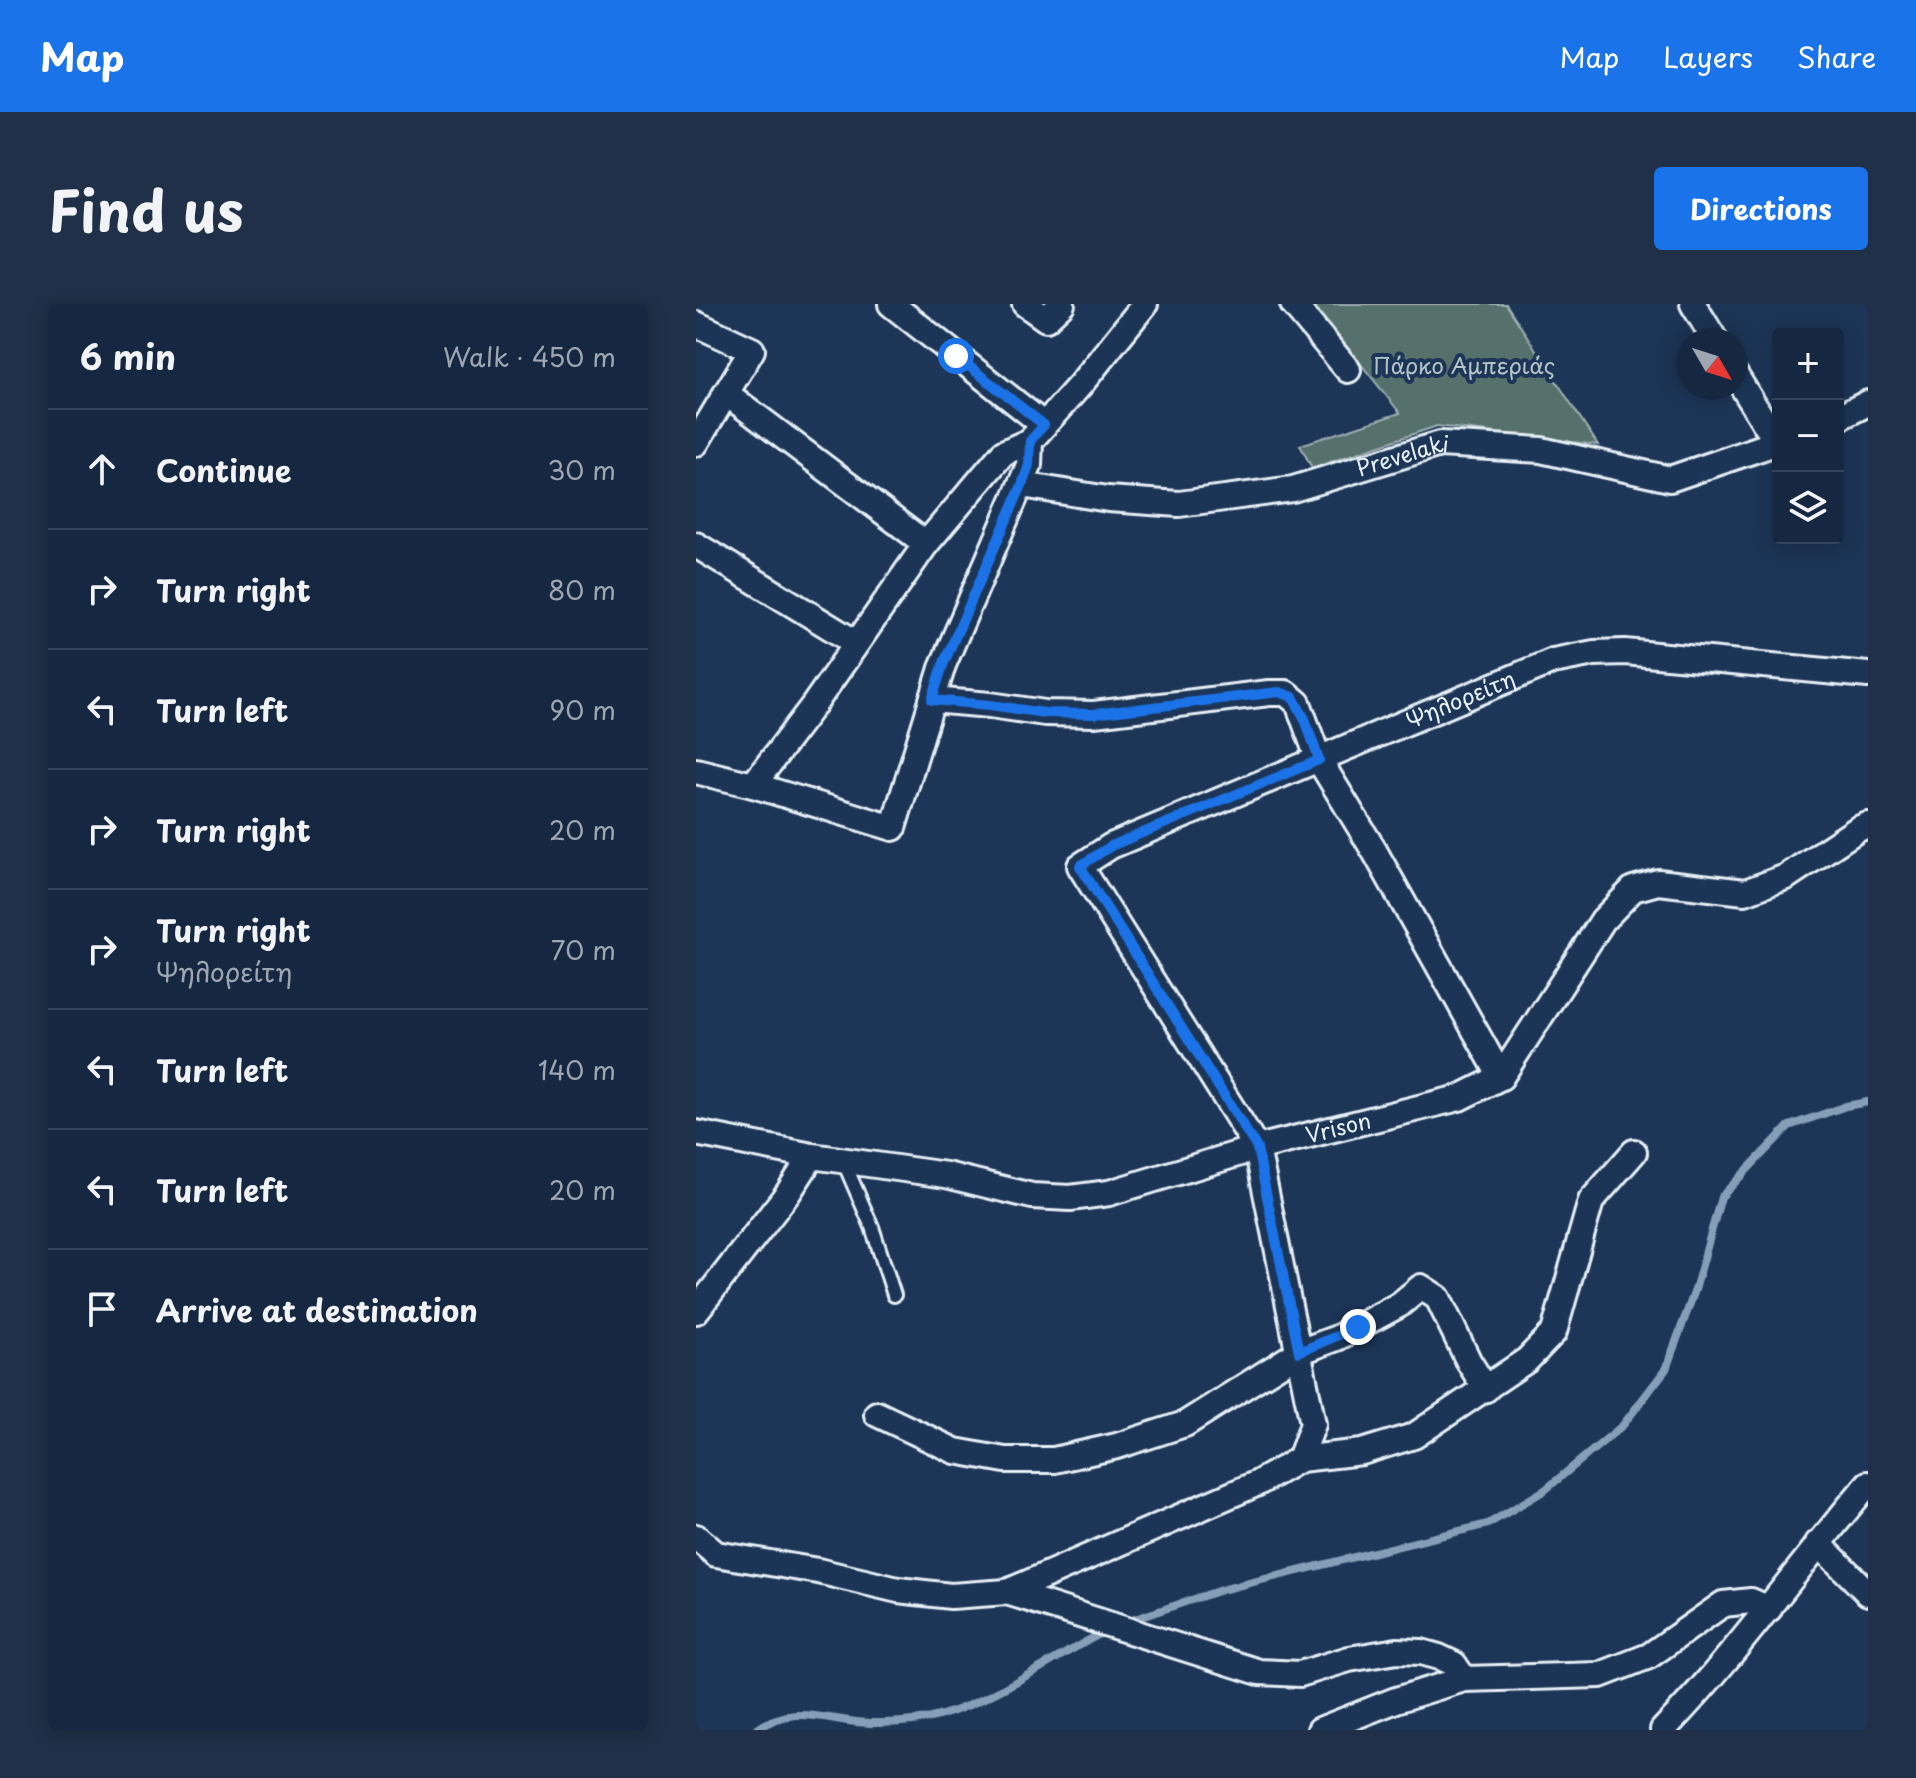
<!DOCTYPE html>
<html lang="en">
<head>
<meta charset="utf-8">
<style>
  body { margin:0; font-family:"Playpen Sans",sans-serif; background:#1f3048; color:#f1f3f6 }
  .controls { position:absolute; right:24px; top:24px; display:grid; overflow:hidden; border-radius:8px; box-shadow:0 4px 20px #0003 }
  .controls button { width:72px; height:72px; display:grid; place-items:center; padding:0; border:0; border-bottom:2px solid #35445a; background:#162841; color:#f1f3f6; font:40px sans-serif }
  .compass { position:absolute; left:980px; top:24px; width:72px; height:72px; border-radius:50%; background:#162841; box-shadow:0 4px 20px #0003; rotate:129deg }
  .stop { position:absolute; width:24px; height:24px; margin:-18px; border:6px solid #1a73e8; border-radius:50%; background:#fff }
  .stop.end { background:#1a73e8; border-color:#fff; box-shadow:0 2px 8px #0008 }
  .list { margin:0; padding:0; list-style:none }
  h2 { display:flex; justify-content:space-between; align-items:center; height:104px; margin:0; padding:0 32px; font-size:34px }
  h2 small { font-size:26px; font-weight:400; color:#9ea6b1 }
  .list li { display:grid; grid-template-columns:52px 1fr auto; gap:24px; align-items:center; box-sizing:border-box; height:120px; padding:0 32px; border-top:2px solid #35445a }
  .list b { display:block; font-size:30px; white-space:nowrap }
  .list p { margin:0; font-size:26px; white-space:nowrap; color:#9ea6b1 }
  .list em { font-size:26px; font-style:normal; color:#9ea6b1 }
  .icon { flex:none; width:44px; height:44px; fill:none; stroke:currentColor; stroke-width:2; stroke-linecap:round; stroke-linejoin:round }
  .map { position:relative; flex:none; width:1172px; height:1426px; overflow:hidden; border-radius:8px }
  header { display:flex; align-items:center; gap:48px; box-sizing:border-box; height:112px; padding:0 40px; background:#1a73e8; color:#fff }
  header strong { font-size:38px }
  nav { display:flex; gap:44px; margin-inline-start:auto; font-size:28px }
  .intro { display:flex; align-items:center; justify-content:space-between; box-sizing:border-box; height:192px; padding:0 48px }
  h1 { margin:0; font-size:56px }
  .button { padding:20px 36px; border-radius:8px; background:#1a73e8; color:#fff; font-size:28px; font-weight:700 }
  main { display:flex; gap:48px; padding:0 48px }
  aside { flex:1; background:#162841; border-radius:8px; box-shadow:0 4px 20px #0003 }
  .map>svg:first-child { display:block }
</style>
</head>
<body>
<header>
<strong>Map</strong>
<nav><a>Map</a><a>Layers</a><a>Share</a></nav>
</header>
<div class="intro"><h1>Find us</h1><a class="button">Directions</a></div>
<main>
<aside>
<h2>6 min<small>Walk · 450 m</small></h2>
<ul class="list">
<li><svg class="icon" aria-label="ahead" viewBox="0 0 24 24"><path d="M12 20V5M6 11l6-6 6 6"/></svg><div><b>Continue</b></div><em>30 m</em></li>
<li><svg class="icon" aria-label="right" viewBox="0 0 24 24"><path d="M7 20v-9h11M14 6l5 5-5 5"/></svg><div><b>Turn right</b></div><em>80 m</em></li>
<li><svg class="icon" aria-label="left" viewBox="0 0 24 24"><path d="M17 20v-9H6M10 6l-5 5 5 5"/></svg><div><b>Turn left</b></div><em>90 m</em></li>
<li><svg class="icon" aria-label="right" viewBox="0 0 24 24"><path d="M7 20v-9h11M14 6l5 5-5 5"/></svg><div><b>Turn right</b></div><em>20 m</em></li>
<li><svg class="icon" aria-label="right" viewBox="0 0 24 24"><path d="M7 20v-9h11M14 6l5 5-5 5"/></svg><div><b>Turn right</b><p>Ψηλορείτη</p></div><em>70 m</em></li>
<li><svg class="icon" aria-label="left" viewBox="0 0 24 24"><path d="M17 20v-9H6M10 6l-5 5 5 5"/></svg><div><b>Turn left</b></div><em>140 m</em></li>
<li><svg class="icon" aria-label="left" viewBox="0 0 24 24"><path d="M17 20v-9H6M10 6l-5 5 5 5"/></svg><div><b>Turn left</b></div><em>20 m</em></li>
<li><svg class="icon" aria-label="arrive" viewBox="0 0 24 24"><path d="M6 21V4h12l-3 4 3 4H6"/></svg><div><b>Arrive at destination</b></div></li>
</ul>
</aside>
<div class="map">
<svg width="1172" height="1426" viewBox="0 0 1172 1426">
  <rect width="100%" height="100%" fill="#1d3557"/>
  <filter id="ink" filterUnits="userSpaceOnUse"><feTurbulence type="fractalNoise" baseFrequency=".0125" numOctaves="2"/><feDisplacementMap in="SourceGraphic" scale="16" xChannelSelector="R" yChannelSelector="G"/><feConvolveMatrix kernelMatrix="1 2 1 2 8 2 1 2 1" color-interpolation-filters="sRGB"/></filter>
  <g filter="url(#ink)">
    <path fill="#57706c" stroke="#a0b0b2" stroke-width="2" d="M617,0H810L902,141L741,122L616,164L604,141L704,109Z"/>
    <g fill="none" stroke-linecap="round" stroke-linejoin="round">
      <path stroke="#869eb7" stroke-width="8" d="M430,1318L525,1286L792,1220L849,1186L927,1121L970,1065L999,986L1025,893L1093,822L1150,802L1172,798
        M60,1426C101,1396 135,1420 179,1419C199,1419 227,1417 246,1411C302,1394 358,1353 410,1327"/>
      <defs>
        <path id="service" d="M147,856L176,923L198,991"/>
        <g id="minor">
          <path d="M195,0L348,121"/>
          <path d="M329,0L350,15L366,0"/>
          <path d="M597,0L652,66"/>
          <path d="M997,0L1019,36"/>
          <path d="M0,20L56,46L0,139"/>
          <path d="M1040,72L1081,139"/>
          <path d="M31,90L230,240"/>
          <path d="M1142,114L1172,99"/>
          <path id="s1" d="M326,181L412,195L483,200L597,185L744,140L845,146L974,175L1082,138"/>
          <path d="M0,241L160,339"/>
          <path d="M236,396L294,401L349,409L398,410L573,389H590L602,399L623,456L679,548L805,773"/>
          <path d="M0,467L57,481L197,524L247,361L333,161L334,137"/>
          <path d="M57,481L117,402L230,240L307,149L334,137L384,81L449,0"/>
          <path id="s2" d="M0,829L116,852L250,871L336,892L374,894L413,889L561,844L763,794L805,773L907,616L937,585L962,578L1049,588L1090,573L1162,525L1172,521"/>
          <path d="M0,1007L92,889L116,852"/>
          <path d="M181,1110L259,1147L309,1156H358L421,1142L489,1120L603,1048L641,1034L703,1001L725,983L742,994L773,1058L790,1085"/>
          <path id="s3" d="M604,1155L617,1120L561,844L384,562L415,542L857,357L898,349L929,348L1172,371"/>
          <path d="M0,1233L20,1250L122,1267L202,1286L255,1292L311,1288L562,1179L604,1155L666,1148L718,1132L831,1056L858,1028L895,897L938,848"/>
          <path d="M1122,1239L1172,1289"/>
          <path d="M311,1288L563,1368L604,1370L653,1355L701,1347L725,1348L743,1353L758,1360L768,1375"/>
          <path d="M624,1426L700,1396L768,1375L904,1371L953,1352L1027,1300L1055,1297L1073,1305"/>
          <path d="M967,1426C1042,1349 1103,1261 1172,1180"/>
        </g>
      </defs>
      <use href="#service" stroke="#e8f1f8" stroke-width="18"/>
      <use href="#minor" stroke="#e8f1f8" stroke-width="30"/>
      <use href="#service" stroke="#1d3557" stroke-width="12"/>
      <use href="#minor" stroke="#1d3557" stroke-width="24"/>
    </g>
  </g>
  <g fill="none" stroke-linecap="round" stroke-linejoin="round" filter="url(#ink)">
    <path stroke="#1a73e8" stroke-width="10" d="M260,52L348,121L334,137L333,161L326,181L247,361L236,396L294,401L349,409L398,410L583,388L597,393L609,415L623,456L415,542L384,562L561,844L603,1048L662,1023"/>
  </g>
  <g text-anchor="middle" stroke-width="8" stroke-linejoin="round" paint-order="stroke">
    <g font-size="22" fill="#b5c4c7" stroke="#1d3557">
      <text x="768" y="70">Πάρκο Αμπεριάς</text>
    </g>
    <g font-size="22" fill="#e8f1f8" stroke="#1d3557">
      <text dy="8" stroke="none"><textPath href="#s1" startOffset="388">Prevelaki</textPath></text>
      <text dy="8" stroke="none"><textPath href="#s3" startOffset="1068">Ψηλορείτη</textPath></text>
      <text dy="8" stroke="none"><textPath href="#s2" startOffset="658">Vrison</textPath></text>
    </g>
  </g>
</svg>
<div class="controls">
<button>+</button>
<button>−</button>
<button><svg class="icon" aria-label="layers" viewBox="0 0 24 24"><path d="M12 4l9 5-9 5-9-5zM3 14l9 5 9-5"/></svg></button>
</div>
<svg class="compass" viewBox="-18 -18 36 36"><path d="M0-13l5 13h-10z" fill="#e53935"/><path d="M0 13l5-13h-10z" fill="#9ea6b1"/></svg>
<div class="stop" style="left:260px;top:52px"></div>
<div class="stop end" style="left:662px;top:1023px"></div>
</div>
</main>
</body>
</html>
